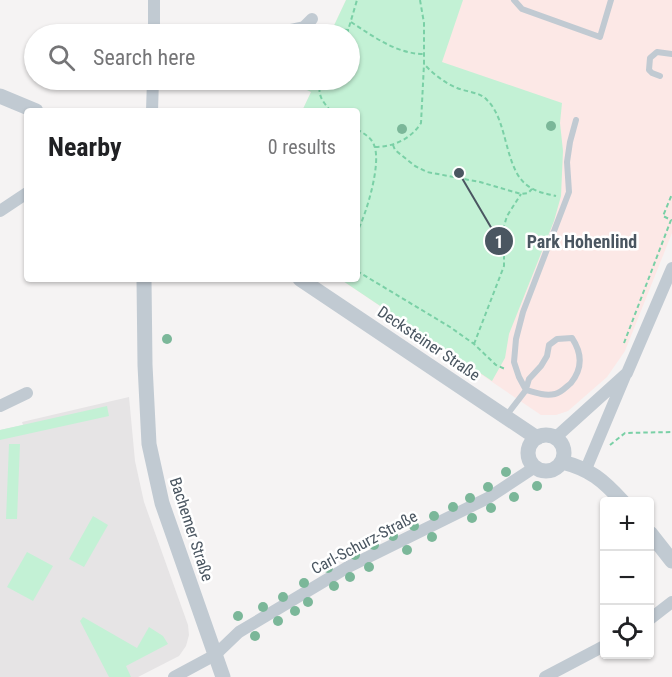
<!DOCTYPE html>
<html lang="en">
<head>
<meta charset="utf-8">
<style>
  body { margin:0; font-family:"Roboto Condensed",sans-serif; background:#f6f6f6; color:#202124 }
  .controls { position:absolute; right:18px; bottom:18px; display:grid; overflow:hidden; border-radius:6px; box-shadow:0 2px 4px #0004 }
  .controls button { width:54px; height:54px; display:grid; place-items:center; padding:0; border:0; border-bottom:2px solid #e0e0e0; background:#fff; color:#202124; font:30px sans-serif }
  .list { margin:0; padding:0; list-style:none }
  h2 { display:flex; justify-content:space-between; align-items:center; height:78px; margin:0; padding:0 24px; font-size:26px }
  h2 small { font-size:20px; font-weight:400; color:#757577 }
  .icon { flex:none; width:33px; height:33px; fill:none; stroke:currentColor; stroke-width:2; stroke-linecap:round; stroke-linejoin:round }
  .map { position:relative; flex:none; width:672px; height:677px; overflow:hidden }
  .search { position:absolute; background:#fff; box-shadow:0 2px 4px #0004; left:24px; top:24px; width:336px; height:66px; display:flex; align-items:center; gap:15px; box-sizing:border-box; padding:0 21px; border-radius:33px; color:#757577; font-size:22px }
  .panel { position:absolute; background:#fff; box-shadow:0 2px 4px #0004; left:24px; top:108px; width:336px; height:174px; border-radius:6px }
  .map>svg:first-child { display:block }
</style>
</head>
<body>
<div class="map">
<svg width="672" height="677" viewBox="0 0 672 677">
  <rect width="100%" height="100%" fill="#f5f3f3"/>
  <path fill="#e6e4e5" d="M129,397L135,461L144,502L188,625L189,635L186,646L179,656L138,677H0V430L23,425L22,422Z"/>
  <path fill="#fce8e6" d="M346,0H672V233L625,351L607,377L568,411L556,415H541L340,279H357V111H302L311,92L305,89L310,80H350V34H330Z"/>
  <path fill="#c3f1d5" d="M346,0H463L442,62L562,103L560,123L563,151L561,196L554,221L509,334L505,358L492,381L340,279H357V111H302L311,92L305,89L310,80H350V34H330Z
    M107,406L109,416L0,440V430Z
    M9,444H20L17,519H6Z
    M93,516L108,525L84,567L69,559Z
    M27,552L53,566L33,601L7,587Z
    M83,617L137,648L149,627L163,636L168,644L126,666L131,677H109L80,621Z"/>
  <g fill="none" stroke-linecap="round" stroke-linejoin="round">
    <path stroke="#7ad0a6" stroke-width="2" stroke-dasharray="4.5 3" stroke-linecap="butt" d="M420,0L424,23V64C433,74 445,83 457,88C467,92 480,92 487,100C510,122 503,175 533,189C540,193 548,194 556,196
      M351,22C374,37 397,54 424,54
      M322,28L349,30
      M347,34L357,0
      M321,80C317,94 321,100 331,111
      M357,129C364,134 371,137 374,145C382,163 366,215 357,232
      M393,145L395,150L415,166L427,172L480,182L521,194L528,193L532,189
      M375,147C393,147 411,139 421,123L424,64
      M357,271L450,327L474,344L496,365L505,369
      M624,343L671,220L663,216L672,194
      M474,344L504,266V226L507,216L521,194
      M610,445L625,433L672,432"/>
    <path stroke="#c1cad2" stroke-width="6" d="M514,0L522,9L600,37L611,0
      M660,76L652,73L649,70L650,58L657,52L672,54
      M526,390L519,377L514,362L516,339L523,312L569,192L567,162L570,142L576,120
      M506,416L526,390C536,393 545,396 555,394C561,393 566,387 571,383C583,368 582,353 572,338L557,339L549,345L547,356L541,366L529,379L526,389"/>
    <path stroke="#c1cad2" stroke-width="12" d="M154,0V34
      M154,32L290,30L304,27L312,19
      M152,111L153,80
      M0,211L27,193
      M0,406L27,393
      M555,438L627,373L672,268
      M586,469L625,376
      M650,619L672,602
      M174,677L215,655L239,632L348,567L488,498L535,467
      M545,677L604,646"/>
    <path stroke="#c1cad2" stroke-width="15" d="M0,96L36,111
      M144,279L145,365L149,444L162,503L223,677
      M300,279L537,438
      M528 453a18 18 0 1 1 36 0a18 18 0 1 1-36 0Z
      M562,462C590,469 603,480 623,502
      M650,533L672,561"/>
  </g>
  <g fill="#7bb799">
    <circle cx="551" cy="126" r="5"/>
    <circle cx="402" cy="129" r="5"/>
    <circle cx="167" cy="339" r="5"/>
    <circle cx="506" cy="472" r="5"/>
    <circle cx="537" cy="486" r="5"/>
    <circle cx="488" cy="487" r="5"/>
    <circle cx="514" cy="497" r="5"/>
    <circle cx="470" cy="498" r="5"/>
    <circle cx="453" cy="507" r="5"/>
    <circle cx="491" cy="508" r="5"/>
    <circle cx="434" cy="516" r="5"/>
    <circle cx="472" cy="518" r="5"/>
    <circle cx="414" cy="526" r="5"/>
    <circle cx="393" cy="536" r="5"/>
    <circle cx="432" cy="537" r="5"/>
    <circle cx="374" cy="545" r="5"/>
    <circle cx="407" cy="550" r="5"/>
    <circle cx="355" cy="555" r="5"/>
    <circle cx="369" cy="567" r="5"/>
    <circle cx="328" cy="568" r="5"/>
    <circle cx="350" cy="577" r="5"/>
    <circle cx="304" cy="583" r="5"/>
    <circle cx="334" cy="586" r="5"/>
    <circle cx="283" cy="597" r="5"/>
    <circle cx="308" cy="602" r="5"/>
    <circle cx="263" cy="607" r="5"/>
    <circle cx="295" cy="611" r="5"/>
    <circle cx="238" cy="616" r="5"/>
    <circle cx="278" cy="621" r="5"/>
    <circle cx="255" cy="636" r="5"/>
  </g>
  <g text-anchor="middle" stroke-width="5" stroke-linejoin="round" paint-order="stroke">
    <g font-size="16" fill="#4a5661" stroke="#fff">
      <text transform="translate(429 343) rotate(34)" y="6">Decksteiner Straße</text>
      <text transform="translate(192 529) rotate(72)" y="6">Bachemer Straße</text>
      <text transform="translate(364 542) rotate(-28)" y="6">Carl-Schurz-Straße</text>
    </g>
  </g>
  <path fill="none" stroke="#4a5661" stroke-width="2" d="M459 173L499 241"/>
  <g fill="#4a5661" stroke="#fff" stroke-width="2">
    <circle cx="459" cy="173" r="6"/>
    <circle cx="499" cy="241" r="15"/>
  </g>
  <g font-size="18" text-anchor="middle" font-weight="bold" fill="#fff">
    <text x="499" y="248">1</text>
  </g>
  <g font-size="18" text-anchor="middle" font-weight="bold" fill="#4a5661" stroke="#fff" stroke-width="5" stroke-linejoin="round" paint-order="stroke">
    <text x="582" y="248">Park Hohenlind</text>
  </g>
</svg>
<div class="controls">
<button>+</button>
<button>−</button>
<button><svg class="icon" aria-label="locate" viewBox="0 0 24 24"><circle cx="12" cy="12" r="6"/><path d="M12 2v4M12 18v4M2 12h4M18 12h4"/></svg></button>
</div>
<div class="search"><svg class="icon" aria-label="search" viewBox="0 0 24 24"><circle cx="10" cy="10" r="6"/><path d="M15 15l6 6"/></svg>Search here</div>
<section class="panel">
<h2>Nearby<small>0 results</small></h2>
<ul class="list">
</ul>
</section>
</div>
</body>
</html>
